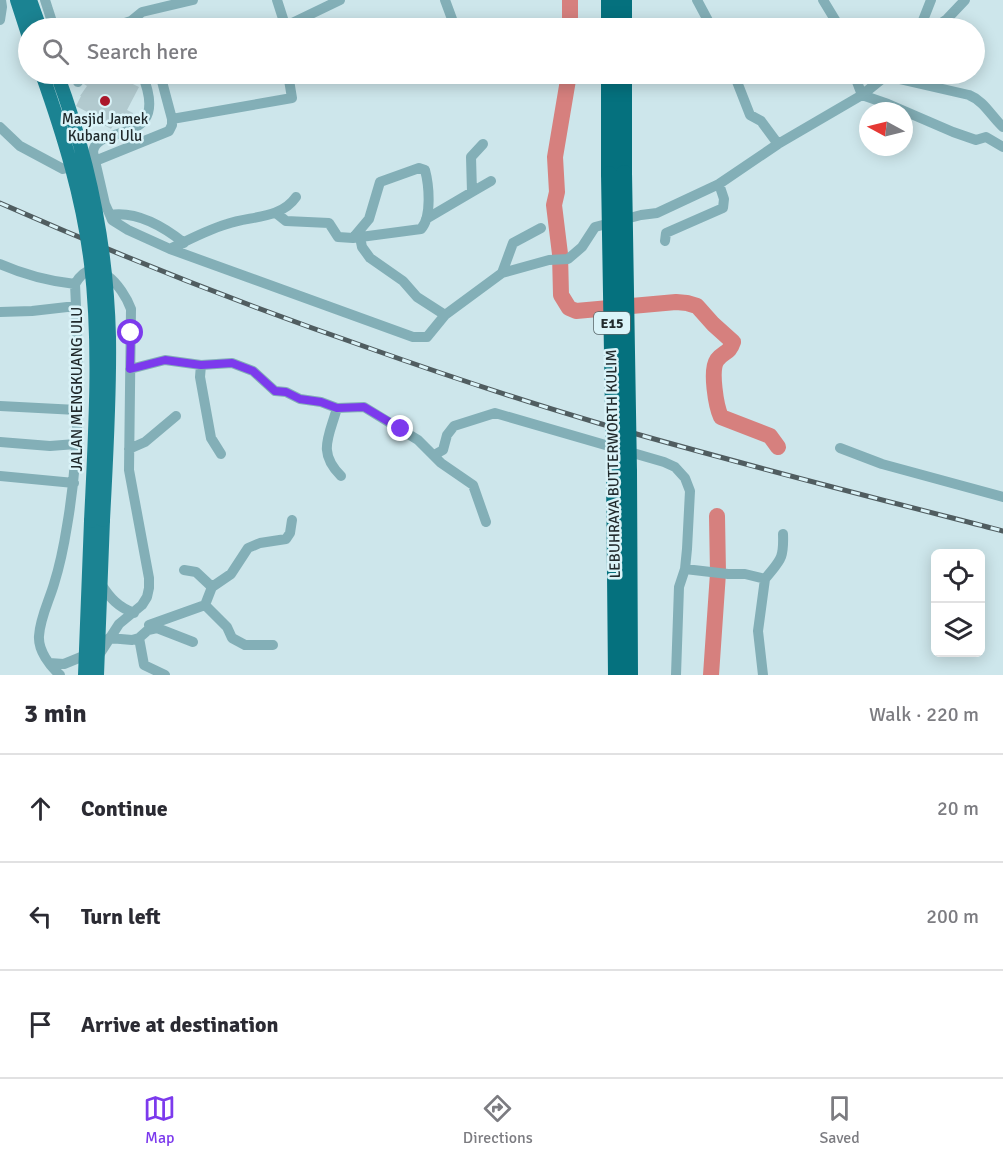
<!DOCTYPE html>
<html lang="en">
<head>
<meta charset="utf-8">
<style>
  body { margin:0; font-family:Signika,sans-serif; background:#f2f2f3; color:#2b2b33 }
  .controls { position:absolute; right:18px; bottom:18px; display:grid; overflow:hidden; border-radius:9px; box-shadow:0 3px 15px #0003 }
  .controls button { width:54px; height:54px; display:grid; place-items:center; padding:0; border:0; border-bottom:2px solid #e1e1e2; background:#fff; color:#2b2b33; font:30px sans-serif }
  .compass { position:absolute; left:859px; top:102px; width:54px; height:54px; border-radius:50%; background:#fff; box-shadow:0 3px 15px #0003; rotate:277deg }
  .stop { position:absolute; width:18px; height:18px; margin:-14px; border:4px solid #7c3aed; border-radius:50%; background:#fff }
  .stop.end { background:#7c3aed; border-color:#fff; box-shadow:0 2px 6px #0008 }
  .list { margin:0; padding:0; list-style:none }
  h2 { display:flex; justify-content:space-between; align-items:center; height:78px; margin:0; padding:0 24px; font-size:26px }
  h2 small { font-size:20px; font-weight:400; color:#7c7c81 }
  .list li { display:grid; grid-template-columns:39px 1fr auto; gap:18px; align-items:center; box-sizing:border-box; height:108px; padding:0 24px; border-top:2px solid #e1e1e2 }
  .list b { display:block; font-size:22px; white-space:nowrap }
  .list em { font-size:20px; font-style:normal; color:#7c7c81 }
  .icon { flex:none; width:33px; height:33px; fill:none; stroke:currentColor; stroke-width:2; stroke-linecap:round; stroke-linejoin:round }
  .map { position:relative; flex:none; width:1003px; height:675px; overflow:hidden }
  .search { position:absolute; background:#fff; box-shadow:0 3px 15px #0003; left:18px; right:18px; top:18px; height:66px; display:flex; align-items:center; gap:15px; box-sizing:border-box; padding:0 21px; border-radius:33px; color:#7c7c81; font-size:22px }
  .sheet { height:402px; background:#fff }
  nav { display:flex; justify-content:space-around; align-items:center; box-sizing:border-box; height:84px; border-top:2px solid #e1e1e2; background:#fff; font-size:16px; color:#7c7c81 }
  nav a { display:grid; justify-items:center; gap:3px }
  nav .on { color:#7c3aed }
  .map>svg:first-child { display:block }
</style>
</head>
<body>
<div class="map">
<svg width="1003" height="675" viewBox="0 0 1003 675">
  <rect width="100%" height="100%" fill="#cde6eb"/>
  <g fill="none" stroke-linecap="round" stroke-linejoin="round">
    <path stroke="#d6807e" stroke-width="16" d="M570,0V28
      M569,74L555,157L557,192L554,205L560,254L561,295L569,308L576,311L676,302L687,303L697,306L713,324L733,342C729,354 724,351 717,360C710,370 716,406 721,417L770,436L778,447
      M711,675L718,573L717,516"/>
  </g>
  <path fill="#b2cacf" d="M89,74H112L139,87L127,110L133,113L129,121L122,118L119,124L115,122L111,129L88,116L89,113L76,106L81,96H80L87,86L84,84Z"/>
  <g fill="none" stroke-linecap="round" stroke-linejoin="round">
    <path stroke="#83afb7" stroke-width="10" d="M45,0L54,28
      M277,0L286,28
      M445,0L452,19
      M697,0L712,28
      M823,0L840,28
      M0,20L2,7L1,0
      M286,26L340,0
      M109,28L131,21L142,12L193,0
      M920,28L931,0
      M934,28L947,19L965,0
      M73,74L78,82
      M142,74C173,149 96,122 93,152L105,204L110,215L112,220L128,230L170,249L413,337H427L445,315L502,273L549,260L568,259L582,247L595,227L641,215L657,213L719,184L778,144L862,95L888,74
      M734,74L750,115L761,121L778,144
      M854,74L862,95L888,104L953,132L976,140L986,137L1003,147
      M886,76L969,95C984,101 991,116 1003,127
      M172,119L292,98L288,74
      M0,127L20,146L63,169L95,161L169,131L172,125V119L160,74
      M472,192L491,181
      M276,213L286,221L329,223L338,237L353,238L369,219L380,182L419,168L425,170C429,185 432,217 421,229L353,238
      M110,215C136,211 164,227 184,243
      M426,219L472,192L471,157L483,144
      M360,237L362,247L370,258L403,281L417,297L445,315
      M665,241L666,233L723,208L724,199L719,184
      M170,249C188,240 207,230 227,224C250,216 281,219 296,197
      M0,264C25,275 48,281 75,284
      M502,273L513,243L541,228
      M0,312L32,311L76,306
      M201,365L200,377L211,438L221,454
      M130,369L165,360L201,365L232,363L253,371L275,391L286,392L300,399L321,402L337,408L364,407L418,440L441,463L473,485L486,522
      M0,406L77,410
      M337,408C329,437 317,452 341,476
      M0,442L50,446L76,444
      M840,448L882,464L1003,497
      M129,449L145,442L176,416
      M434,455L443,450L447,435L454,426L495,413L664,462L675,467L685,478L690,491L687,549L685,569L679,587L676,675
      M0,476L74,483
      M685,569L728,574H745L765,579C780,560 784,560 783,534
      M184,570L196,572L212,587
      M101,584C110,598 118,607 134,613
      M205,605L227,627L232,638L245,645H273
      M149,625L205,605L212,587L231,574L248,548L260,543L286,539L290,533L292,520
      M109,638L132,640L139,638L148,630L157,628L193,642
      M139,638L144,665L165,675
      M49,663L64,664L86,655
      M60,675C50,666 38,651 39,636C40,618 49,601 54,584C60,565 64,545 67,526C81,446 79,365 75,284C94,250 123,287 131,309L129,470L149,578V588L147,597L142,605L119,624L99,655
      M763,675L758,631L765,579"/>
    <path stroke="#1b8392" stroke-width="14" d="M17,0L28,34
      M30,0L40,28
      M85,675L91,521
      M97,675L103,520"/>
    <path stroke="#05717e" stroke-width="16" d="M609,0V28
      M624,0V28
      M609,74V174
      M624,74V173
      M629,472L630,675
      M614,473L616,675"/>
    <defs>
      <path id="rail" d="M0,203C120,256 242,304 366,347C442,374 520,400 598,423C732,462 867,496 1003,531"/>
    </defs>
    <use href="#rail" stroke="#505d60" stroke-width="5"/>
    <use href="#rail" stroke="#daf3f8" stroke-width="3" stroke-dasharray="9" stroke-linecap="butt"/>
    <path stroke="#1b8392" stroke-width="14" d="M42,74C64,136 83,198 91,264C101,349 95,435 91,521
      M57,74C88,157 107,248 109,337C110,398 106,460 103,520"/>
    <path stroke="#05717e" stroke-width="16" d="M624,173L629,472
      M609,174L614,473"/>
  </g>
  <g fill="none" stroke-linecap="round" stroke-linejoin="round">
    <path stroke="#7c3aed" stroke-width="8" d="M131,333L130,369L165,360L201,365L232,363L253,371L275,391L286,392L300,399L321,402L337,408L364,407L401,429"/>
  </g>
  <circle fill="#ac172b" stroke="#daf3f8" stroke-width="2" cx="105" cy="101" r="6"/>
  <g text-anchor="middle" stroke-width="5" stroke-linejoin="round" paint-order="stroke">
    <rect fill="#daf3f8" stroke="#586669" stroke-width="1.5" x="594" y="312" width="36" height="22" rx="4.5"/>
    <g font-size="14" font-weight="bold" fill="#212a2c">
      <text x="612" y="328">E15</text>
    </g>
    <g font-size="15" fill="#212a2c" stroke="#daf3f8">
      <text x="105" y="124">Masjid Jamek<tspan x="105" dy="17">Kubang Ulu</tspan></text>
    </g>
    <g font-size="15" fill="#212a2c" stroke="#daf3f8">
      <text transform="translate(77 389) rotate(-90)" y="5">JALAN MENGKUANG ULU</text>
      <text transform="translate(613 464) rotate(-91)" y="5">LEBUHRAYA BUTTERWORTH KULIM</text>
    </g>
  </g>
</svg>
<div class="controls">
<button><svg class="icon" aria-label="locate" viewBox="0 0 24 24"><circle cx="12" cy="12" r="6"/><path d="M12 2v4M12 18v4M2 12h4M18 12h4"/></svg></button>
<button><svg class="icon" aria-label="layers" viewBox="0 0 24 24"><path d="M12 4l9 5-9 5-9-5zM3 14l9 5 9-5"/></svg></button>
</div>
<svg class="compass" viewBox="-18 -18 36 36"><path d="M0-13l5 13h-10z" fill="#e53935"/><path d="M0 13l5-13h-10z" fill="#7c7c81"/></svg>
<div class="stop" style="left:131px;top:333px"></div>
<div class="stop end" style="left:401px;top:429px"></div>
<div class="search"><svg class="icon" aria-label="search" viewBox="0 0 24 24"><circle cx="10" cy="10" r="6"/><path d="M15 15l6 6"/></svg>Search here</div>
</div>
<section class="sheet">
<h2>3 min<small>Walk · 220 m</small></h2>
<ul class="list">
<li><svg class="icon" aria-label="ahead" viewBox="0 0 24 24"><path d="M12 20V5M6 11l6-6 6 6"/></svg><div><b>Continue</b></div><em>20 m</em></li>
<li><svg class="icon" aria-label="left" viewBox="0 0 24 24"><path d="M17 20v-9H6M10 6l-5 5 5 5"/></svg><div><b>Turn left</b></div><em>200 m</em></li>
<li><svg class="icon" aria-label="arrive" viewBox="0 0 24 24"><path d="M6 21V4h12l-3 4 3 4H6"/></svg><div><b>Arrive at destination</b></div></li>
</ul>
</section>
<nav>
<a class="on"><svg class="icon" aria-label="map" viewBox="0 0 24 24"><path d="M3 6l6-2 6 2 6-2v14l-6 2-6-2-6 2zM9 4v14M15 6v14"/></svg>Map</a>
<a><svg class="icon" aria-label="directions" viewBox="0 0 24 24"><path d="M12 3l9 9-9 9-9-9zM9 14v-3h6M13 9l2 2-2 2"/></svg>Directions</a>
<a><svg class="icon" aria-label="saved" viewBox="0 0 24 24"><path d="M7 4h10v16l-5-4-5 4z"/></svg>Saved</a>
</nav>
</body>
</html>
